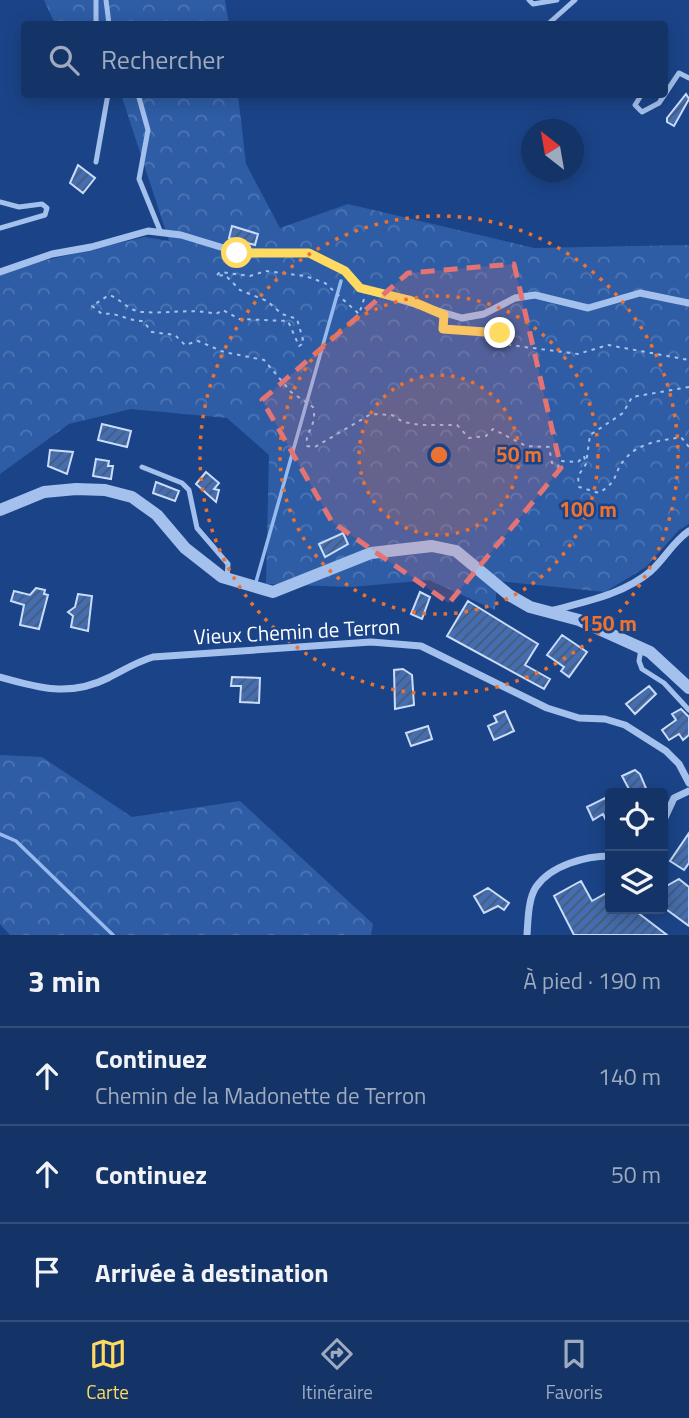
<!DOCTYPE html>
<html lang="fr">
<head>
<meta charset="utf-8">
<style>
  body { margin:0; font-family:"Titillium Web",sans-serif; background:#1d3b6c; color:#f1f3f6 }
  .controls { position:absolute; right:21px; bottom:21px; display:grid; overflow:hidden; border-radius:7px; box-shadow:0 4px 18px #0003 }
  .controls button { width:63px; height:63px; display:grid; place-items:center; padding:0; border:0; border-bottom:2px solid #334e7a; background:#143366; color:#f1f3f6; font:35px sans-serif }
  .compass { position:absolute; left:521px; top:119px; width:63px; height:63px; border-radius:50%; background:#143366; box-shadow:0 4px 18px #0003; rotate:329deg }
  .stop { position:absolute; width:21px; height:21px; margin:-16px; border:5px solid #feda60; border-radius:50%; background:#fff }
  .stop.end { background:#feda60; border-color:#fff; box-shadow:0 2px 7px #0008 }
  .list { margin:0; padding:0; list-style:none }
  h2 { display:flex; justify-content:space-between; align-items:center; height:91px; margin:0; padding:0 28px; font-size:30px }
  h2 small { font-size:23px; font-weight:400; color:#9daabf }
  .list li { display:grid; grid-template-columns:46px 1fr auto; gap:21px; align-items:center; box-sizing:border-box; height:98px; padding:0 28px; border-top:2px solid #334e7a }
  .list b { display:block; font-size:26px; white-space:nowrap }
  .list p { margin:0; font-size:23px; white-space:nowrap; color:#9daabf }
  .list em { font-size:23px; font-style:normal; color:#9daabf }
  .icon { flex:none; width:38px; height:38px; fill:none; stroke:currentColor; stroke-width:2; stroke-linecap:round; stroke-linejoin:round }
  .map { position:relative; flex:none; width:689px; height:935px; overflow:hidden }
  .search { position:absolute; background:#143366; box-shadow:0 4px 18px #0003; left:21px; right:21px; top:21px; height:77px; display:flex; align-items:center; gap:18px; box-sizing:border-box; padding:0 24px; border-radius:7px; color:#9daabf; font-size:26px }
  .sheet { height:385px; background:#143366 }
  nav { display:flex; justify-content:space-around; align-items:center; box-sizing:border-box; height:98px; border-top:2px solid #334e7a; background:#143366; font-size:19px; color:#9daabf }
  nav a { display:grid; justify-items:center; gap:4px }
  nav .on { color:#feda60 }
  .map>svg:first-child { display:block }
</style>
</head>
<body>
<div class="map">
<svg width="689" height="935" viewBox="0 0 689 935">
  <defs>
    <pattern id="forest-crowns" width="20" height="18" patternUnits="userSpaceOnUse" patternTransform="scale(1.75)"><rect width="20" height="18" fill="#2e5da6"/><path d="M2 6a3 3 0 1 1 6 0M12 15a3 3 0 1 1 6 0" fill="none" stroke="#4d75b3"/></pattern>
    <pattern id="building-hatch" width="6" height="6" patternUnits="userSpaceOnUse" patternTransform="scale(1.75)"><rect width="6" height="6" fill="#446eb1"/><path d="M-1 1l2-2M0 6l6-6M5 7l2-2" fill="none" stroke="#495a74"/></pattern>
  </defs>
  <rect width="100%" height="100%" fill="#1b4488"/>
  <path fill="url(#forest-crowns)" d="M44,0H225L229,24H55Z
    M121,94L238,95L246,164L280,228L348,204L534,248L689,245V524L679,530L646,567L605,592L497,581L495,610L429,580L351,587L266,584L269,455L227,418L131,409L69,424L0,474V271L145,237L169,241Z
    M0,755L42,757L132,817L240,801L373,924L371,935H10L0,924Z"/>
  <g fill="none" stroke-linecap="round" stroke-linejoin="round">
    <path stroke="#96baee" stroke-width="3.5" d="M256,582L341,281
      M0,834L16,841L113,935"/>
  </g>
  <path fill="url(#building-hatch)" stroke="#c9dcf9" stroke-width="2" d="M686,94L689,99L674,126L667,122V118Z
    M78,165L95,178L83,193L70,183Z
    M232,226L258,234L255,245L229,238Z
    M102,424L131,431L127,447L98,440Z
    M50,450L73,452L67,474L48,466Z
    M96,459L109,461L108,466H113L111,479L93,476Z
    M206,472L219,483L214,489L219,490L216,502L196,484Z
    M156,482L179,491L175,501L153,493Z
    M343,533L348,544L325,557L319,544Z
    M36,588L45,590L44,594L48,595L39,629L20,625L24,605L11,601L14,591L30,595Z
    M420,592L430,597L422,619L411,614Z
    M78,594L92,596L88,631L71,627L73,616L68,612L75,607Z
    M468,601L538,644L525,665L550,679L544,689L447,636Z
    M562,635L587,652L569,677L561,671L564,667L547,655Z
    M403,669L412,675L414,705L395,709L394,670Z
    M232,677L260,678L259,703L240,702L241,686H231Z
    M649,686L656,694L635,714L626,704Z
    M681,709L689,717V735L683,740L679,734L669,740L662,730L676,720L672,714Z
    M505,711L514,731L494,740L488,726L497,722L494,716Z
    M428,726L432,739L411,746L406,733Z
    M635,770L640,774L648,793H631L622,776Z
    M605,798L608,804L610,802V829L603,814L593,820L587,807Z
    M689,833V863L684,870L670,861Z
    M679,879L689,887V926L663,907V888Z
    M581,881L592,901L610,891V909H633L667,935H574L554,896Z
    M488,888L509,903L504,910L498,906L484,913L474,896Z"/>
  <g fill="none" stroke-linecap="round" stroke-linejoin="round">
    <path stroke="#a4c0ec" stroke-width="2" stroke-dasharray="3.5 5" stroke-linecap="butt" d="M364,299L359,314L325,283L305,276L266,271L250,276L220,272L216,276L225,275L240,290L267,301L282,314L297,319L304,343L299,346L288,321L239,319L223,310L216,314C193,308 167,314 143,312C127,311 122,299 109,295L92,306L102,314C118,312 127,321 143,321L152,332L175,335L185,345L198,341L224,352L264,360L291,392L313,407C318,426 304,432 307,446L315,447L371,414L392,415L403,422L421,425H457L469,438L486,436L493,429L526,446L549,447L552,463L558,467L560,461L578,462L584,456L586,464
      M443,323V329L500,333L510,345L578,354L608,345L689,360
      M689,387L632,397L623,413L590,435L586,464L578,476L579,487L599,493C621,479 612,474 625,459C639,442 661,441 681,437L689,447"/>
    <path stroke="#a4c0ec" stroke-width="5" d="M96,0V24
      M106,0L109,24
      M529,0L533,4L557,0
      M548,24L575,0
      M138,94L148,130L139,179L161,233
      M642,94L635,105L642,112L659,103L679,73L689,78
      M96,162L108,94
      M0,202L19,207L42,204L47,208L45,215L0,228
      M142,467L182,483L189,490L197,528L228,564L227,578
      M641,649L639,661L642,669L664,683L689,710"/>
    <path stroke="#a4c0ec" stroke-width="7" d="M0,272L52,254L91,247L148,231L181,235L237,252L309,253L345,270L360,288L462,318L484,314L515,298L535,295L588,308L640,293L689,303
      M554,610C587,601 624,594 651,571C665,558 673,542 689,531
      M0,677C39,688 70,697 108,678C124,670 136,662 153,657L371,642L421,646L547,708L579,718L605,719L625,725L666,751L679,764L689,783
      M663,822L674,798L689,791
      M527,935C528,921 528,899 536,887C551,865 586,856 610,856"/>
    <path stroke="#a4c0ec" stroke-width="12" d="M0,510L44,492L76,489L105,490L132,497L157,515L185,548L222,577L273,592L371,553L432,546L456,551L509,595L530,607L579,620L650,652L689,688"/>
  </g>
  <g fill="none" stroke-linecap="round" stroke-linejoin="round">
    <path stroke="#feda60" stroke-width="9" d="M237,253H309L345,271L360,288L409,300L444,315L443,329L500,333"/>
  </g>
  <path fill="#e47373" fill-opacity="0.2" stroke="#e47373" stroke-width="5" stroke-dasharray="14 9" stroke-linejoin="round" d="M514,264L561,468L449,603L332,522L262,400L408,273Z"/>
  <circle cx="439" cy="455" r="80" fill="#eb7230" fill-opacity=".12"/>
  <g fill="none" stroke="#eb7230" stroke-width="3.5" stroke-dasharray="3.5 7">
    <circle cx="439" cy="455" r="80"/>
    <circle cx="439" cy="455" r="159"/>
    <circle cx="439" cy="455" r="239"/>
  </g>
  <g text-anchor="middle" stroke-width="5" stroke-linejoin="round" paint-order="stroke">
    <g font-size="21" fill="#fff" stroke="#1b4488">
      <text transform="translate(297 632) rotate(-3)" y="7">Vieux Chemin de Terron</text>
    </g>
  </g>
  <circle cx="439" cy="455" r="10" fill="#eb7230" stroke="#1b4488" stroke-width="3.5"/>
  <g font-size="21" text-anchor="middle" font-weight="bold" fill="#eb7230" stroke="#1b4488" stroke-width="5" stroke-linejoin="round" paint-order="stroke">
    <text x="519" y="462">50 m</text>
    <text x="588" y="517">100 m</text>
    <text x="608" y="631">150 m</text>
  </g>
</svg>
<div class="controls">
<button><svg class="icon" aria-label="locate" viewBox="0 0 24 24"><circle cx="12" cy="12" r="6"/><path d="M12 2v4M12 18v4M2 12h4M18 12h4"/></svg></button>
<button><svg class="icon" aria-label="layers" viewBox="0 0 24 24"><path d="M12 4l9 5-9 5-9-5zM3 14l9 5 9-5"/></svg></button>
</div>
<svg class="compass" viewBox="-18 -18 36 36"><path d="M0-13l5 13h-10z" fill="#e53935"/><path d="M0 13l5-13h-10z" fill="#9daabf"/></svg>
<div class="stop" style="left:237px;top:253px"></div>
<div class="stop end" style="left:500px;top:333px"></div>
<div class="search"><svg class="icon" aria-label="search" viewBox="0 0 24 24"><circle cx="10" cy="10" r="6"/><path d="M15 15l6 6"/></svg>Rechercher</div>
</div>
<section class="sheet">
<h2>3 min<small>À pied · 190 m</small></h2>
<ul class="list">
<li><svg class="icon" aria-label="ahead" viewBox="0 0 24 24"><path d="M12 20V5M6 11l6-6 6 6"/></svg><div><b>Continuez</b><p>Chemin de la Madonette de Terron</p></div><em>140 m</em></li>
<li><svg class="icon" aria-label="ahead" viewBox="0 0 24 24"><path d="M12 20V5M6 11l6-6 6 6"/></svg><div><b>Continuez</b></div><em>50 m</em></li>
<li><svg class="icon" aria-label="arrive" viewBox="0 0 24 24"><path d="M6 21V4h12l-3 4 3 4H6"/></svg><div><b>Arrivée à destination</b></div></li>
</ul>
</section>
<nav>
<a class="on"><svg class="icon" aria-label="map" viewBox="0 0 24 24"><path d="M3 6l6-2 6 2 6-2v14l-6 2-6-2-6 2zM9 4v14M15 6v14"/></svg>Carte</a>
<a><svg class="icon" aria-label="directions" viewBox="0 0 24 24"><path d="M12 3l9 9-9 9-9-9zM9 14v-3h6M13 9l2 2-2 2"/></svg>Itinéraire</a>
<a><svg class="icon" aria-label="saved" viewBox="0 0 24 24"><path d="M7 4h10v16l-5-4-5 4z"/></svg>Favoris</a>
</nav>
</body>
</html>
